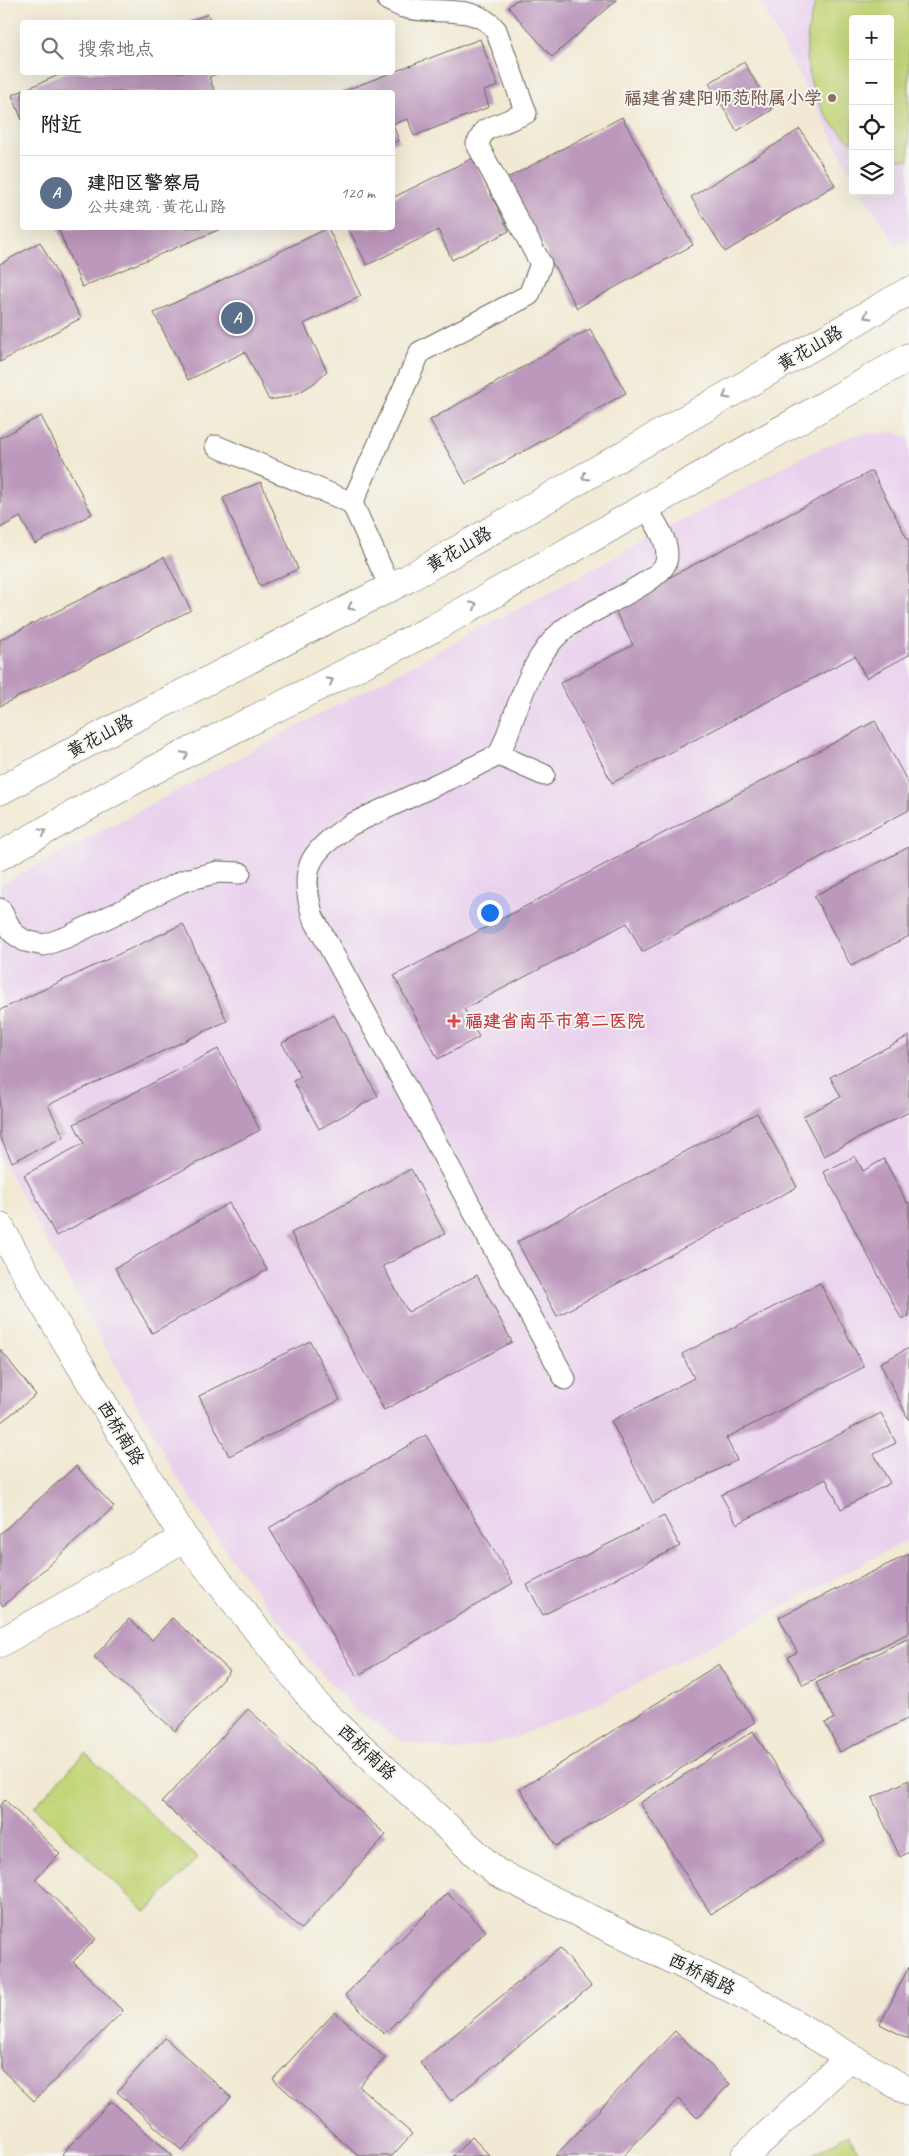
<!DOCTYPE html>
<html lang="zh">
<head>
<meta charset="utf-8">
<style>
  body { margin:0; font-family:Caveat,"LXGW WenKai TC",sans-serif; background:#f6f6f6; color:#202124 }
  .controls { position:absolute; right:15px; top:15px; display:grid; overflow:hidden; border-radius:5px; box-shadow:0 5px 20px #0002 }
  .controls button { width:45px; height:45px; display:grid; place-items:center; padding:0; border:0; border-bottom:1px solid #e0e0e0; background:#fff; color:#202124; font:25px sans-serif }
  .you { position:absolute; left:489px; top:912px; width:18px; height:18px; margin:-12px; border:4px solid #fff; border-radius:50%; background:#1a73e8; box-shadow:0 0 0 8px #1a73e833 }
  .badge { display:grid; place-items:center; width:32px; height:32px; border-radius:50%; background:#0f766e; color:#fff; font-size:16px; font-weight:700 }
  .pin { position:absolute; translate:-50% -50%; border:2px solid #fff; box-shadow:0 1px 5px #0006 }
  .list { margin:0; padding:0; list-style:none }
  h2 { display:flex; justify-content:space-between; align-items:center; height:65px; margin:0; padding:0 20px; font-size:21px }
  h2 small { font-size:16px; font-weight:400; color:#757577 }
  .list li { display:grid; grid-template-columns:32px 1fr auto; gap:15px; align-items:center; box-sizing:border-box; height:75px; padding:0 20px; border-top:1px solid #e0e0e0 }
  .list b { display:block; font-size:19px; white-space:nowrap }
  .list p { margin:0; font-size:16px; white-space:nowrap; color:#757577 }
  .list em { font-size:16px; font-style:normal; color:#757577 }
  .icon { flex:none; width:28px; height:28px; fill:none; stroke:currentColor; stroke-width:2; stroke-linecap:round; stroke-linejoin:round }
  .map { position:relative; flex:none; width:909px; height:2156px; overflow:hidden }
  .search { position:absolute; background:#fff; box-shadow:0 5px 20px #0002; left:20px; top:20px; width:375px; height:55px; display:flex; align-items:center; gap:12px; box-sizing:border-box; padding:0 18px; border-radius:5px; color:#757577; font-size:19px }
  .panel { position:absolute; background:#fff; box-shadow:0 5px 20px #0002; left:20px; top:90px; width:375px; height:140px; border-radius:5px }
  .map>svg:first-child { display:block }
</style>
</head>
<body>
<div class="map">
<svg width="909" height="2156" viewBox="0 0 909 2156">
  <rect width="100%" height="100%" fill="#f6f6f2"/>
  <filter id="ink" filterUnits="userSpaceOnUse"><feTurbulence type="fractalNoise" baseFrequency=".02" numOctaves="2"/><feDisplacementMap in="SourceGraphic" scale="10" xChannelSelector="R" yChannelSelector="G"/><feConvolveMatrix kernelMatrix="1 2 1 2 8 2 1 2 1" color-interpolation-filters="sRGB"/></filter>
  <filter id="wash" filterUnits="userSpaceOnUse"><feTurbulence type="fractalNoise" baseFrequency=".0096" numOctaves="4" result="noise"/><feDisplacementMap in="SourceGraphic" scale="20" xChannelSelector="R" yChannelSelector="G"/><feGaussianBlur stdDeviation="1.12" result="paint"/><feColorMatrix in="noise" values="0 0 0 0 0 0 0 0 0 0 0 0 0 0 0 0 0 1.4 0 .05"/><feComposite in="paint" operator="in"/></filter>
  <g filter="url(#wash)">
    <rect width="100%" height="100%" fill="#f1e9d3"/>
    <path fill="#e9d1ed" d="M759,0H909V241L896,245L861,191H890V19H853V176Z
      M896,432L909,439V1539L605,1701L511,1739L457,1751L402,1741L355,1710L312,1663L232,1560L175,1474L0,1156V885L808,454L854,435Z"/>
    <path fill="#c3d578" stroke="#70784a" d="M817,0H909V160L890,158V19H853V143C807,109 796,51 817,0Z
      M85,1753L198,1858L146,1912L34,1807Z
      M848,2134L861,2156H811Z"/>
    <g id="blocks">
      <path fill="#bc98bc" d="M516,0H617L552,57L508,7Z
        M208,14L211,22H187Z
        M480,39L498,86L484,91L489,107L414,136L408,119L393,124L399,141L392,143V92H341Z
        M744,62L772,110L737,131L709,83Z
        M66,72H219V73L209,77L215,92H22V120L12,95Z
        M622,117L693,245L577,308L506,179Z
        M800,129L835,185L725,252L691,197Z
        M473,158L509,231L452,260L438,230L367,265L348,228H392V198Z
        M58,228H223L82,287Z
        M328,228L361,296L304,324L327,371L313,384L300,392L287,397L269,400L245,352L188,380L154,313Z
        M40,242L81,318L0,362V264Z
        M590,329L626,393L466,484L430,420Z
        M41,416L92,514L35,544L20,517L0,528V438Z
        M872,471L909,542V655L866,678L855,656L612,783L560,683L633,645L613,607Z
        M261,482L298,569L260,586L223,498Z
        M164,557L191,610L0,706V640Z
        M875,721L909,785V810L642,952L627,923L464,1009L479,1037L438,1059L394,976Z
        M909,847V936L851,966L814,896Z
        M183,924L227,1021L48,1105L64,1137L12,1162L0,1137V1010Z
        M334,1015L378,1096L319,1129L293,1081L301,1077L282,1043Z
        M909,1036V1112L824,1156L803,1116L841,1097L830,1077Z
        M218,1049L260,1130L56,1236L24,1175L84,1143L74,1124Z
        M757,1113L797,1187L557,1316L517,1242Z
        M855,1156L863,1171L884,1159L907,1203L909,1202V1316L902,1320L824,1172Z
        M411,1169L445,1234L383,1266L408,1312L477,1275L512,1342L384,1410L291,1233Z
        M229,1203L267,1270L152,1333L115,1268Z
        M820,1283L864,1367L726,1438L737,1460L653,1503L611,1421L694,1378L682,1354Z
        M310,1341L340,1400L229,1456L199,1396Z
        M909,1348V1420L880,1363Z
        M0,1349L36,1395L0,1423Z
        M881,1413L896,1443L874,1454L890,1483L841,1509L826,1479L737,1524L721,1495Z
        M426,1435L513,1583L357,1676L269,1528Z
        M76,1466L114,1507L3,1606L0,1603V1534Z
        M664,1516L680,1546L543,1615L527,1585Z
        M909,1554V1633L803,1685L788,1657L797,1652L779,1617Z
        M172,1618L230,1671L175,1731L94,1657L129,1619L152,1640Z
        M909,1638V1718L840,1752L825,1723L834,1719L816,1683Z
        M719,1664L755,1722L556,1846L520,1789Z
        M248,1709L386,1835L301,1929L162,1802Z
        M753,1731L824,1842L711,1914L640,1803Z
        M909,1780V1852L900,1857L872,1798Z
        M5,1800L60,1854L35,1879L96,1939L73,1962L123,2011L34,2101L0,2068V1805Z
        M447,1893L486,1931L384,2034L345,1995Z
        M560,1948L591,1986L451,2101L420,2063Z
        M909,1967V2039L880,2024Z
        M335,2012L385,2058L359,2086L412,2134L392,2156H358L273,2079Z
        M675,2031L730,2084L697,2118L678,2099L623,2156H555Z
        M165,2038L231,2097L182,2151L117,2092Z
        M111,2101L173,2156H64L62,2154Z
        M472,2137L490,2156H453Z"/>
    </g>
  </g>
  <g filter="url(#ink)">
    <use href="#blocks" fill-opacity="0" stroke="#67645c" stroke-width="1"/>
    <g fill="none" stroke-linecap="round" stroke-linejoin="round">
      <defs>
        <path id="lane" d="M388,0C393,2 398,5 403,7C433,16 475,2 496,30L526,113L485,130L477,144L541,264L529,295L420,352L352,503L390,587
          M216,446L352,503
          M499,755L544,775
          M0,909L13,933L25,941L44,945L67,937L183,881L218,872L240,873
          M565,1379L313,917C299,867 309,853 350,825L499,755C518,713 526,662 563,630C582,613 661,583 666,562C671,543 655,523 646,507"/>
        <path id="street" d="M0,1643L184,1538
          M745,2156L850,2057"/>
        <path id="secondary" d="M0,1227L31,1283L184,1538L320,1709L496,1872L758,2002L909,2092"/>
        <path id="primary" d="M0,791L115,728L407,579L909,291
          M0,856L140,777L434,628L909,357"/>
      </defs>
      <use href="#lane" stroke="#67645c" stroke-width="23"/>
      <use href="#street" stroke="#67645c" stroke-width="29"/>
      <use href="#secondary" stroke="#67645c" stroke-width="29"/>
      <use href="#primary" stroke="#67645c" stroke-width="29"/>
      <use href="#lane" stroke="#fff" stroke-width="21"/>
      <use href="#street" stroke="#fff" stroke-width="28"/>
      <use href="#secondary" stroke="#fff" stroke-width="28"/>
      <use href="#primary" stroke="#fff" stroke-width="28"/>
    </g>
    <defs><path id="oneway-chevron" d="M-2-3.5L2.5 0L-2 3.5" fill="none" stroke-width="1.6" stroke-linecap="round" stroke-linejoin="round" transform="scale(1.25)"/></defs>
    <g stroke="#999">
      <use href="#oneway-chevron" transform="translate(867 316) rotate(150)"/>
      <use href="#oneway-chevron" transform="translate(726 396) rotate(150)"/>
      <use href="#oneway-chevron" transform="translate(585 477) rotate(150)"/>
      <use href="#oneway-chevron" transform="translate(474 605) rotate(-30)"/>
      <use href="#oneway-chevron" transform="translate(351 607) rotate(153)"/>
      <use href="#oneway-chevron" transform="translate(330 681) rotate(-27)"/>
      <use href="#oneway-chevron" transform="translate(185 755) rotate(-27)"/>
      <use href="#oneway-chevron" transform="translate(43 832) rotate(-29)"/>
    </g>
  </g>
  <circle fill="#8d6e63" stroke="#f6f6f2" stroke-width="2" cx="832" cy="98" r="5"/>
  <path fill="#e0444e" stroke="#f6f6f2" stroke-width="2" d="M451.5 1013.5h5v5h5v5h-5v5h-5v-5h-5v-5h5z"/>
  <g text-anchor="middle" stroke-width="4" stroke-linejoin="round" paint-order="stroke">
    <g font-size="18" font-weight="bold" fill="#785e54" stroke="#f6f6f2" text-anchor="end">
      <text x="822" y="104">福建省建阳师范附属小学</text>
    </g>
    <g font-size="18" fill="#1c1c1c" stroke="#f6f6f2">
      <text transform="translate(810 348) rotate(-30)" y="6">黄花山路</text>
      <text transform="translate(459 549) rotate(-30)" y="6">黄花山路</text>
      <text transform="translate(100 736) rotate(-28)" y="6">黄花山路</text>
      <text transform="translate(121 1433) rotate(59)" y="6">西桥南路</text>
      <text transform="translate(367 1752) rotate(43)" y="6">西桥南路</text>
      <text transform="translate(702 1974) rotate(26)" y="6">西桥南路</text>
    </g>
    <g font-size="18" font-weight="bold" fill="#be3a42" stroke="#f6f6f2" text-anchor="start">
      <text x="465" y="1027">福建省南平市第二医院</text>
    </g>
  </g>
</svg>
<div class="controls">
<button>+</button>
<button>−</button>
<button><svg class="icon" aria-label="locate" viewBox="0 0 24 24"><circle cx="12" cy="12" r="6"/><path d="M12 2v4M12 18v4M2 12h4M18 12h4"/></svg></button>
<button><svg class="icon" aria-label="layers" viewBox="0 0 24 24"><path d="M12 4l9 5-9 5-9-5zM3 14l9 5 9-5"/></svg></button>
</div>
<div class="you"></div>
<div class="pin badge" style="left:237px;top:318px;background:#5c6f8a">A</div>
<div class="search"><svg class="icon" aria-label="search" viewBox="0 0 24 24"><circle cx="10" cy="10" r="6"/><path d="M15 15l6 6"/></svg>搜索地点</div>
<section class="panel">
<h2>附近<small></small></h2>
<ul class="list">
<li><span class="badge" style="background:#5c6f8a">A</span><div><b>建阳区警察局</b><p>公共建筑 · 黄花山路</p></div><em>120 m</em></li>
</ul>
</section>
</div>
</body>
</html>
